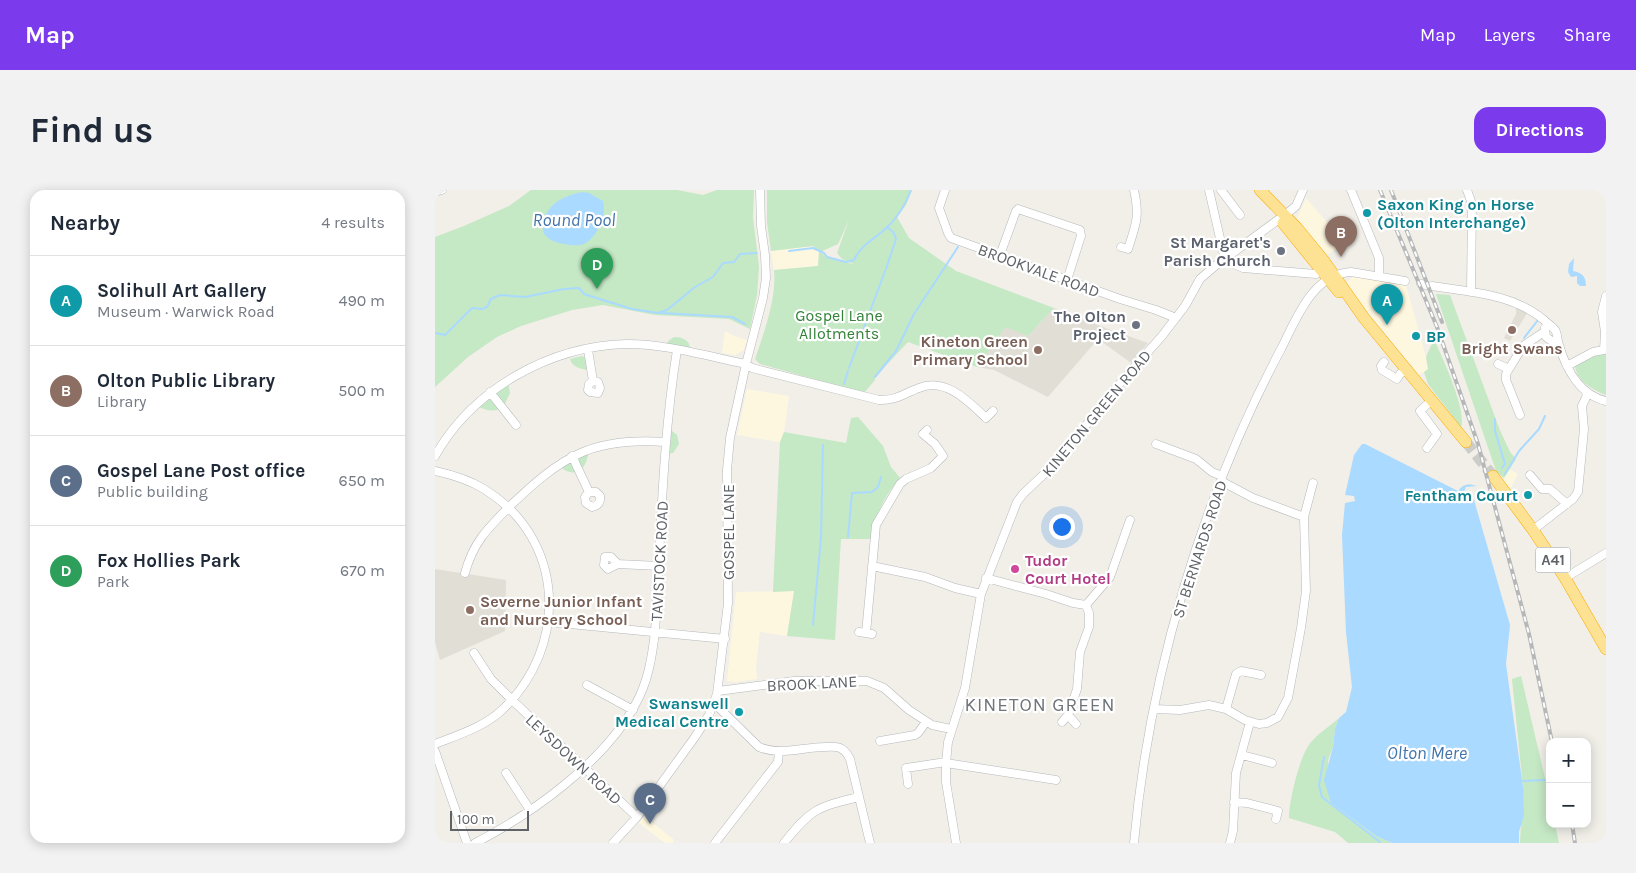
<!DOCTYPE html>
<html lang="en">
<head>
<meta charset="utf-8">
<style>
  body { margin:0; font-family:Karla,sans-serif; background:#f2f2f3; color:#1f2937 }
  .controls { position:absolute; right:15px; bottom:15px; display:grid; overflow:hidden; border-radius:10px; box-shadow:0 2px 12px #0003 }
  .controls button { width:45px; height:45px; display:grid; place-items:center; padding:0; border:0; border-bottom:1px solid #e0e1e3; background:#fff; color:#1f2937; font:25px sans-serif }
  .scale { position:absolute; left:15px; bottom:12px; width:79px; box-sizing:border-box; padding-left:5px; border:2px solid #5f6368; border-top:0; font-size:14px; line-height:18px; white-space:nowrap; color:#5f6368; -webkit-text-stroke:4px #fff; paint-order:stroke }
  .you { position:absolute; left:626px; top:336px; width:18px; height:18px; margin:-12px; border:4px solid #fff; border-radius:50%; background:#1a73e8; box-shadow:0 0 0 8px #1a73e833 }
  .badge { display:grid; place-items:center; width:32px; height:32px; border-radius:50%; background:#7c3aed; color:#fff; font-size:16px; font-weight:700 }
  .pin { position:absolute; translate:-50% -41px; filter:drop-shadow(0 1px 2px #0008) }
  .pin::after { content:''; position:absolute; top:26px; width:18px; height:15px; background:inherit; clip-path:polygon(0 0,100% 0,50% 100%) }
  .list { margin:0; padding:0; list-style:none }
  h2 { display:flex; justify-content:space-between; align-items:center; height:65px; margin:0; padding:0 20px; font-size:21px }
  h2 small { font-size:16px; font-weight:400; color:#747a83 }
  .list li { display:grid; grid-template-columns:32px 1fr auto; gap:15px; align-items:center; box-sizing:border-box; height:90px; padding:0 20px; border-top:1px solid #e0e1e3 }
  .list b { display:block; font-size:19px; white-space:nowrap }
  .list p { margin:0; font-size:16px; white-space:nowrap; color:#747a83 }
  .list em { font-size:16px; font-style:normal; color:#747a83 }
  .map { position:relative; flex:none; width:1171px; height:653px; overflow:hidden; border-radius:15px }
  header { display:flex; align-items:center; gap:30px; box-sizing:border-box; height:70px; padding:0 25px; background:#7c3aed; color:#fff }
  header strong { font-size:24px }
  nav { display:flex; gap:28px; margin-inline-start:auto; font-size:18px }
  .intro { display:flex; align-items:center; justify-content:space-between; box-sizing:border-box; height:120px; padding:0 30px }
  h1 { margin:0; font-size:35px }
  .button { padding:12px 22px; border-radius:15px; background:#7c3aed; color:#fff; font-size:18px; font-weight:700 }
  main { display:flex; gap:30px; padding:0 30px }
  aside { flex:1; background:#fff; border-radius:15px; box-shadow:0 2px 12px #0003 }
  .map>svg:first-child { display:block }
</style>
</head>
<body>
<header>
<strong>Map</strong>
<nav><a>Map</a><a>Layers</a><a>Share</a></nav>
</header>
<div class="intro"><h1>Find us</h1><a class="button">Directions</a></div>
<main>
<aside>
<h2>Nearby<small>4 results</small></h2>
<ul class="list">
<li><span class="badge" style="background:#0f9aa8">A</span><div><b>Solihull Art Gallery</b><p>Museum · Warwick Road</p></div><em>490 m</em></li>
<li><span class="badge" style="background:#8d6e63">B</span><div><b>Olton Public Library</b><p>Library</p></div><em>500 m</em></li>
<li><span class="badge" style="background:#5c6f8a">C</span><div><b>Gospel Lane Post office</b><p>Public building</p></div><em>650 m</em></li>
<li><span class="badge" style="background:#2e9e5b">D</span><div><b>Fox Hollies Park</b><p>Park</p></div><em>670 m</em></li>
</ul>
</aside>
<div class="map">
<svg width="1171" height="653" viewBox="0 0 1171 653">
  <rect width="100%" height="100%" fill="#f1efe8"/>
  <path fill="#fef7e0" d="M871,8L909,52L891,66L861,30Z
    M368,57L379,58L384,62L383,76L339,80L336,61Z
    M918,86L971,95L991,167L993,179L989,182L984,185L910,94Z
    M290,141L297,145L312,150L309,160L300,165L287,163Z
    M312,199L354,206L349,242L345,252L302,245Z
    M1074,279L1083,284L1075,300L1067,292Z
    M359,401L352,446L325,442L321,476L322,489L300,492L292,491L301,402Z
    M209,626L239,650L238,653H230L204,633Z"/>
  <path fill="#e1ded6" d="M1081,117L1092,123L1075,151L1069,148L1081,124Z
    M619,118L668,137L713,153L696,173L663,149L613,207L559,180L542,177L570,136L593,146Z
    M0,379L71,390L70,441L5,470L0,452Z"/>
  <path fill="#c5e8c5" fill-rule="evenodd" d="M96,0H242L268,5L282,0H319L318,27L324,77L322,105L315,139L294,129L220,125L168,115L137,120L86,136L62,147L33,167L0,197V47L29,36L74,16Z
    M332,0H477L471,15L462,27L474,48L521,81L619,118L593,146L570,137L542,177L473,152L440,187V190L429,203L325,174L320,169C329,143 342,107 339,80L383,76L384,62L378,56L336,61L332,32ZM414,30L402,63L407,69L421,75L392,67L385,62L403,54Z
    M1001,104L1015,105L1064,238L1075,262L1081,269L1069,288L1061,281Z
    M239,147C247,147 255,150 255,159L232,155V152Z
    M999,149C1007,167 1032,220 1026,237L993,194L989,182L993,179L991,167Z
    M1163,164H1171V205C1158,200 1140,190 1140,174Z
    M147,166L151,168L153,180C146,179 137,177 135,169Z
    M73,192L75,203L68,218C58,222 52,221 42,216Z
    M423,227L448,256L456,277L466,289C451,300 438,331 436,349H406L400,450L352,446L359,401L338,402L345,252L349,242L411,253L416,228Z
    M232,237L242,245L244,254L238,263L230,264Z
    M154,260C151,281 141,290 122,275Z
    M1086,486L1115,609V634H1120L1124,653H1085L1088,597L1077,489Z
    M904,528L900,539L898,557L893,570L896,613L941,646L957,653H913L900,642L854,628C854,611 865,563 877,551C885,542 895,536 904,528Z"/>
  <path fill="#aadaff" d="M147,2L154,3L168,11C172,25 163,45 151,53C143,58 124,54 116,50C113,48 110,45 108,42C107,17 124,7 147,2Z
    M1139,68L1138,81C1147,83 1151,86 1151,96H1145L1142,93V86L1136,87L1133,82L1134,74Z
    M927,254H930L1023,301C1028,294 1033,293 1042,296L1031,297L1028,304L1039,310L1075,435L1071,474L1088,597L1089,625L1084,642V653H957L941,646L896,613L889,590L898,557L900,539L904,528L911,522L917,497L911,442L907,345L910,313L920,311L919,306L910,305L919,265Z"/>
  <g fill="none" stroke-linecap="round" stroke-linejoin="round">
    <path stroke="#aadaff" stroke-width="2" d="M354,61L378,58L389,63L392,67L411,72L419,70C425,56 438,50 449,40C461,30 471,14 476,0
      M451,79L461,49L459,43L452,37
      M226,123L297,127L310,134
      M0,143L10,145L37,118L47,119L52,117L56,109L65,105L90,107L129,99L144,98L149,104L171,111L197,119L223,123L232,120L260,97L278,87L288,73L299,72L305,64L322,63
      M1089,148L1103,130
      M414,178L450,81
      M440,187L461,161L479,124L523,57
      M409,194L413,181
      M1060,229V241L1070,274L1067,278
      M1070,284L1084,261L1104,239L1110,226
      M413,347L417,303L437,302L443,297L446,287
      M378,435L386,348L388,255
      M889,567L884,595L887,607L945,652
      M1087,591L1110,590"/>
    <path stroke="#ccccc8" stroke-width="11" stroke-dasharray="11 5.5" stroke-linecap="butt" d="M1031,252L1058,286"/>
    <defs>
      <path id="minor" d="M510,0L504,18L513,43L516,48L685,109L721,120L741,128
        M774,0L790,70L808,78L881,84
        M786,0L805,25
        M916,0L944,68V85
        M1032,0L1037,14L1036,102
        M0,2L7,0
        M686,57L693,59C701,34 705,27 699,0
        M565,65L581,21L583,19L645,40L646,46L632,90
        M986,94L991,95
        M997,96C1036,102 1078,104 1109,130C1112,133 1118,137 1120,140C1123,144 1122,151 1124,155C1131,179 1145,205 1171,211
        M1110,138L1111,147L1124,156
        M153,160L158,191L163,192L165,198L163,203L155,202L153,200L154,194L158,191
        M949,172L946,176L947,180L962,189L965,184L972,180
        M1063,174L1074,179
        M1132,176L1158,162L1169,160L1170,142L1167,122L1171,106
        M55,202L81,235
        M1085,225L1071,190V184L1088,156L1109,142
        M721,254L761,269L777,282L787,286
        M992,258L1002,244L985,221L997,210
        M0,266C38,199 114,156 192,154C232,154 272,166 311,174L317,178L444,210C460,211 470,203 484,198C511,187 534,212 551,228L558,221
        M137,266L154,302H161L165,306C166,312 163,316 157,317L151,313L150,307L154,302
        M0,281C18,285 34,290 49,299C131,349 134,457 67,520C49,537 23,545 0,554
        M1095,285L1107,299H1115L1132,314
        M869,327L878,293
        M1098,340L1138,309L1143,302L1149,239L1147,216L1153,203
        M183,374L176,367H170L169,375L173,379L183,374L224,376
        M437,376L490,387L520,398L546,404
        M30,383C38,353 52,339 74,317C126,267 156,247 230,252
        M551,388L611,404L638,413L651,415L654,423V437L645,462L642,499L633,525
        M1130,388L1171,363
        M651,415L675,387L695,330
        M114,432L290,449
        M424,442L437,444
        M431,443L441,335L465,294L471,289L496,278L508,266L500,254L488,244L492,240
        M39,463L56,489L77,510L202,627
        M152,495L198,520
        M283,501L359,491H432L449,498L474,520L497,535L516,539
        M279,513L324,557C345,566 368,557 390,557C395,557 401,556 405,558C410,560 413,565 415,569L435,653
        M719,519L745,520L774,515L791,519L810,530L824,534L832,533L843,527L853,508L866,438L871,401L869,327L818,308L786,291
        M791,519L801,484L806,481L826,485
        M627,532L633,525L641,534
        M445,551L480,545L483,543L491,532
        M0,561L32,653
        M807,565L837,573
        M511,573L621,590
        M71,583L95,620
        M473,594L471,578L511,572
        M799,612L812,613L843,621L841,629
        M40,653C97,624 169,572 200,515C213,493 217,467 220,442C226,348 227,253 242,160
        M178,653L202,627L260,547L274,525L282,504L293,413L292,280L295,248L311,174L328,108L331,88L330,65L326,36L325,0
        M280,653L339,577L343,572L344,561
        M349,653C376,619 382,617 424,607
        M521,653L511,592V573L513,552L530,498L546,404L582,312L588,304L624,270L672,208L727,146L750,116L765,89L780,76L855,21L861,16L868,0
        M699,653C714,486 767,307 846,159C861,130 877,84 916,82L970,91
        M795,653L798,641L801,583L815,532"/>
      <path id="highway" d="M825,0L862,38L889,71L929,128L1031,252
        M848,33L904,102
        M1058,286L1098,340L1130,388L1171,459"/>
    </defs>
    <use href="#minor" stroke="#b5b8bc" stroke-width="9"/>
    <use href="#highway" stroke="#f9ab00" stroke-width="12"/>
    <use href="#minor" stroke="#fff" stroke-width="8"/>
    <use href="#highway" stroke="#fde293" stroke-width="11"/>
    <defs>
      <path id="rail" d="M945,0L1002,137L1043,254L1094,444L1117,552
        M956,0L1007,132
        M1137,634L1140,653"/>
    </defs>
    <use href="#rail" stroke="#b6b7b8" stroke-width="4"/>
    <use href="#rail" stroke="#fff" stroke-width="2" stroke-dasharray="5.5" stroke-linecap="butt"/>
  </g>
  <g fill="#0f9aa8" stroke="#fff" stroke-width="2">
    <circle cx="932" cy="23" r="5"/>
    <circle cx="981" cy="146" r="5"/>
    <circle cx="1093" cy="305" r="5"/>
    <circle cx="304" cy="522" r="5"/>
  </g>
  <g fill="#6b7280" stroke="#fff" stroke-width="2">
    <circle cx="846" cy="61" r="5"/>
    <circle cx="701" cy="135" r="5"/>
  </g>
  <g fill="#8d6e63" stroke="#fff" stroke-width="2">
    <circle cx="1077" cy="140" r="5"/>
    <circle cx="603" cy="160" r="5"/>
    <circle cx="35" cy="420" r="5"/>
  </g>
  <circle fill="#d1479c" stroke="#fff" stroke-width="2" cx="580" cy="379" r="5"/>
  <g text-anchor="middle" stroke-width="4.5" stroke-linejoin="round" paint-order="stroke">
    <rect fill="#fff" stroke="#8f9295" stroke-width="1" x="1100.5" y="357.5" width="35" height="25" rx="4"/>
    <g font-size="15" font-weight="bold" fill="#5f6368">
      <text x="1118" y="375">A41</text>
    </g>
    <g font-size="16" font-weight="bold" fill="#0d838f" stroke="#fff" text-anchor="start">
      <text x="942" y="20">Saxon King on Horse<tspan x="942" dy="18">(Olton Interchange)</tspan></text>
      <text x="991" y="152">BP</text>
      <text x="1083" y="311" text-anchor="end">Fentham Court</text>
      <text x="294" y="519" text-anchor="end">Swanswell<tspan x="294" dy="18">Medical Centre</tspan></text>
    </g>
    <g font-size="16" font-weight="bold" fill="#5b616d" stroke="#fff" text-anchor="end">
      <text x="836" y="58">St Margaret's<tspan x="836" dy="18">Parish Church</tspan></text>
      <text x="691" y="132">The Olton<tspan x="691" dy="18">Project</tspan></text>
    </g>
    <g font-size="16" fill="#5f6368" stroke="#fff">
      <text transform="translate(604 80) rotate(20)" y="6">BROOKVALE ROAD</text>
      <text transform="translate(661 223) rotate(-50)" y="6">KINETON GREEN ROAD</text>
      <text transform="translate(293 342) rotate(-90)" y="6">GOSPEL LANE</text>
      <text transform="translate(764 359) rotate(-72)" y="6">ST BERNARDS ROAD</text>
      <text transform="translate(224 371) rotate(-87)" y="6">TAVISTOCK ROAD</text>
      <text transform="translate(377 493) rotate(-3)" y="6">BROOK LANE</text>
      <text transform="translate(139 569) rotate(43)" y="6">LEYSDOWN ROAD</text>
    </g>
    <g font-size="16" fill="#348238" stroke="#fff">
      <text x="404" y="131">Gospel Lane<tspan x="404" dy="18">Allotments</tspan></text>
    </g>
    <g font-size="16" font-weight="bold" fill="#785e54" stroke="#fff" text-anchor="end">
      <text x="593" y="157">Kineton Green<tspan x="593" dy="18">Primary School</tspan></text>
      <text x="1077" y="164" text-anchor="middle">Bright Swans</text>
      <text x="45" y="417" text-anchor="start">Severne Junior Infant<tspan x="45" dy="18">and Nursery School</tspan></text>
    </g>
    <g font-size="16" font-weight="bold" fill="#b23c85" stroke="#fff" text-anchor="start">
      <text x="590" y="376">Tudor<tspan x="590" dy="18">Court Hotel</tspan></text>
    </g>
    <g font-size="18" font-style="italic" fill="#4174aa" stroke="#fff">
      <text x="139" y="36">Round Pool</text>
      <text x="992" y="569">Olton Mere</text>
    </g>
    <g font-size="19" letter-spacing="1" fill="#70757a" stroke="#fff">
      <text x="605" y="521">KINETON GREEN</text>
    </g>
  </g>
</svg>
<div class="controls">
<button>+</button>
<button>−</button>
</div>
<div class="scale">100 m</div>
<div class="you"></div>
<div class="pin badge" style="left:952px;top:135px;background:#0f9aa8">A</div>
<div class="pin badge" style="left:906px;top:67px;background:#8d6e63">B</div>
<div class="pin badge" style="left:215px;top:634px;background:#5c6f8a">C</div>
<div class="pin badge" style="left:162px;top:99px;background:#2e9e5b">D</div>
</div>
</main>
</body>
</html>
